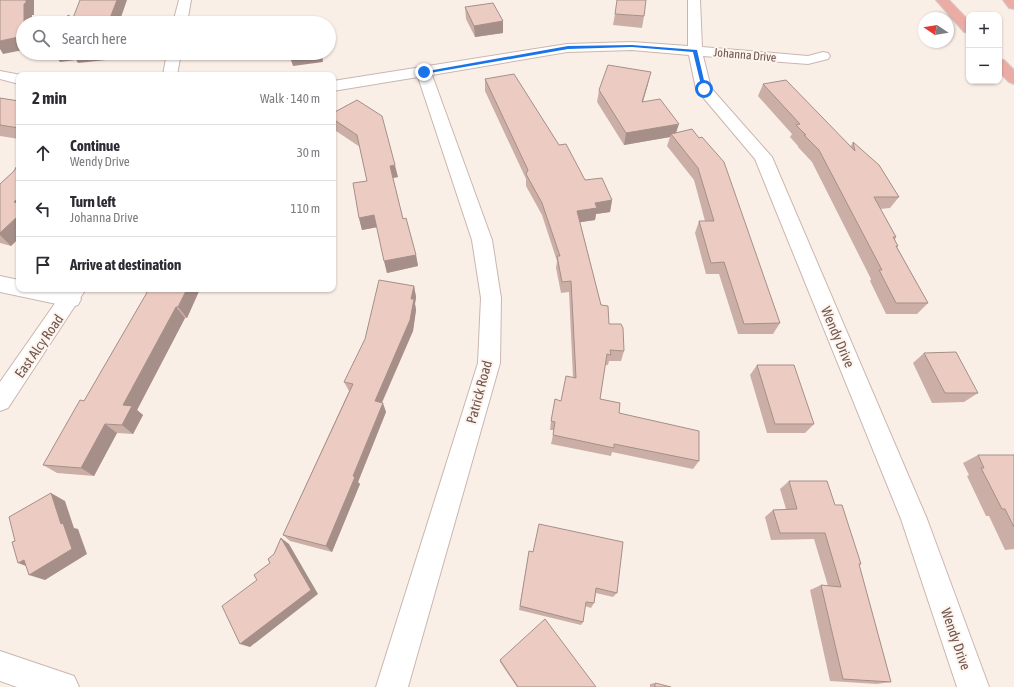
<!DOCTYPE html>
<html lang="en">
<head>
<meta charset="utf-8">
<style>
  body { margin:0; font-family:"Asap Condensed",sans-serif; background:#f7f7f7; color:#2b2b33 }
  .controls { position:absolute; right:12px; top:12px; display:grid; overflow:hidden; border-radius:8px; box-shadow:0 1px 3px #0004 }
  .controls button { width:36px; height:36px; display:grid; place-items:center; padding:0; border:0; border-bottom:1px solid #e1e1e2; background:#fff; color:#2b2b33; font:20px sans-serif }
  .compass { position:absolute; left:918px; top:12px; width:36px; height:36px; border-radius:50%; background:#fff; box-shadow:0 1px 3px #0004; rotate:282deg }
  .stop { position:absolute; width:12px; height:12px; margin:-9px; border:3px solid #1a73e8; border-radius:50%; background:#fff }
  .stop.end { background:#1a73e8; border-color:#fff; box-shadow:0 1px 4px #0008 }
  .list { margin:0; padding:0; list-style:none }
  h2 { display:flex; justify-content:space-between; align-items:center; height:52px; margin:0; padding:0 16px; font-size:17px }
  h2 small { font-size:13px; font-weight:400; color:#7c7c81 }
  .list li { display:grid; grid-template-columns:26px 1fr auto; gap:12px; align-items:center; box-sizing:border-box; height:56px; padding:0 16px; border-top:1px solid #e1e1e2 }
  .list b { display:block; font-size:15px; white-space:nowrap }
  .list p { margin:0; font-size:13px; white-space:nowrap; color:#7c7c81 }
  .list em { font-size:13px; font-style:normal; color:#7c7c81 }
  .icon { flex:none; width:22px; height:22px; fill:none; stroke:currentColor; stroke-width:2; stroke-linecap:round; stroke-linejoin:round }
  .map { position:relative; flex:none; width:1014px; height:687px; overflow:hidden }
  .search { position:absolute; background:#fff; box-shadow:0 1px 3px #0004; left:16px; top:16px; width:320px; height:44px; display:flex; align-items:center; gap:10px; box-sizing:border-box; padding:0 14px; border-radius:22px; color:#7c7c81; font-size:15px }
  .panel { position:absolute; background:#fff; box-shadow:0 1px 3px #0004; left:16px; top:72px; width:320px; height:220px; border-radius:8px }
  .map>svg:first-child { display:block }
</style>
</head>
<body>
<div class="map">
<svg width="1014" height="687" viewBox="0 0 1014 687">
  <rect width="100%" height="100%" fill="#faefe7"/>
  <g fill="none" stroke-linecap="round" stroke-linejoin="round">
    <defs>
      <path id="minor" d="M688,0H700L702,47L808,56L823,52L828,53L830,56L828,59L808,64L703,56L711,88L772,157L927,519L989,687H957L901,519L755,159L696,89L689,55L632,50L567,52L432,75L492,240L501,298L500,363L408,687H376L478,363L481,298L472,240L418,77L333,91V81L567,44L632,42L688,46Z
        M0,71L21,75H19V84L0,79Z
        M0,276L19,280V289H62L78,293L81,299L78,305L71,307L0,292Z
        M0,651L74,676L79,687H17L0,681Z"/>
      <path id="tertiary" d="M179,0H191L187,23H173Z
        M167,53H181L177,75H163Z
        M65,289H86L8,408L0,411V382Z"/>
      <path id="motorway" d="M936,0H949L969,21V33L964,32Z
        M1003,0H1014V9L1009,8Z
        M999,59L1004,60L1014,70V84L1009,82L999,72Z"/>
    </defs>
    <use href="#minor" stroke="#cab6af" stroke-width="2"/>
    <use href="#tertiary" stroke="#cab6af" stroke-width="2"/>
    <use href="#motorway" stroke="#d4ccca" stroke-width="2"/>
    <use href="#minor" fill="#fff" fill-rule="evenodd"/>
    <use href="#tertiary" fill="#fff" fill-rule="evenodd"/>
    <use href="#motorway" fill="#ecaca6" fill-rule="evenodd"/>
  </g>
  <path fill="#cbafa7" d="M465,7L503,21V33L475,37L466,19Z
    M615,14L644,16L642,28L613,25Z
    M485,79L559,145L585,180L612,200L610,212L596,214L595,220L580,222L601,305L609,324L624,351L621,361H609L608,365H605L600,399L619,413L699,461L693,469L612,452L611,456L551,444L554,430H550L551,421L573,378L569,292L561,293L556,268L557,261L542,215L526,186V179L485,91Z
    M648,84L643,102L676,133L692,129L780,323L773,334H738L719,274H706L695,233L699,221H705L694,180L667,146L670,137L624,145L597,102L599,90Z
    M763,84L851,146L853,142L899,197L890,208L880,209L896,237L895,240L898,246L897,247L928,303L917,314H886L870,281L871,279L812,162L798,147V146L790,137L792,134L758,96Z
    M0,98L19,101V139L0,136Z
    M357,100L398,177L393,178L403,219L416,255L418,266L387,273L377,227L362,230L359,218L367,181L360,147L333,129V113Z
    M19,162V238L11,246L0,243V184L14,171Z
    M414,286L416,297L415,304L416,310L413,331L382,403L386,412L358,482L360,484L332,552L290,541L283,535L349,391L344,382Z
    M149,289H200L187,318H185L137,410L143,415L133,434L117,433L94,476L57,473L43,465L84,401Z
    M924,353L978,393L964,402L932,403L913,363Z
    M757,365L814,424L805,433H767L750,375Z
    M978,455H1014V549L1005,550L989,516H986L967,476L969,475L963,463Z
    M789,481L835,505L861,564L859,565L891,682L877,684L830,681L810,590L821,585L828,586L814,539L771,540L765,517L773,510L786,509L780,489Z
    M529,551L617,593L613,597L596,593L594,603L591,608L585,606L583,622L581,625L519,610Z
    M500,660L596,687H517L500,662Z
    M655,683L671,687H650V684Z"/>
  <path fill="#a58f88" d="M26,0H34V15H32V23H24V4Z
    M117,0H127L119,23H108Z
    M503,21V33L475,37L474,26Z
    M23,36V50L3,54L0,49V41Z
    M54,53H108L106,60L78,63L76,60L60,62Z
    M296,53H322L323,62L293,66L289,54Z
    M651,72L648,84L639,114L642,102Z
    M679,124L675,136L671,134L670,137L624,145L626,133Z
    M395,165L398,177L392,178L390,166Z
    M19,197V207L14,202Z
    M612,200L610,212L596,214L595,220L575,223L577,211L595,203Z
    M19,215V238L11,246L0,235V233Z
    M374,215L378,227L362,230L359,218Z
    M416,255L418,266L387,273L384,261Z
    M414,286L416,297L415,304L416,310L413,331L378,411L375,401L411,299Z
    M187,289H200L187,318L178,307Z
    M176,307L185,318L137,410L143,415L133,434L122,425L123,405Z
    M383,403L386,412L358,482L360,484L332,552L326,546L353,476Z
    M105,424L117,433L94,476L81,468Z
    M51,493L65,501L74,528L78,529L87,554L45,580L29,575Z
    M281,538L289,544L318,594L250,647L240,644Z
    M24,560L34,569L18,563Z"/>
  <path fill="#ecccc2" stroke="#a58f88" d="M0,0H26V3L24,4V23H23V36L0,41Z
    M80,0H117L108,23H65L68,15L73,18Z
    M617,0H646L644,16L615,14Z
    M493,3L503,21L474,26L465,7Z
    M608,65L651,72L642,102L660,99L679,124L626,133L599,90Z
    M514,74L559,145L566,144L585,180L602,178L612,200L595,203L597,208L577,211L601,305L608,306L609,324H621L623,328L624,351L610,350L611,355L607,354L600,399L620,403L619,413L699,431V461L614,444V448L553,435L555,422L551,421L555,399L561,401L566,376L576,378L571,281L562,282L557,256H560L542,203L526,174L528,170L485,79Z
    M786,80L855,151L853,142L879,165L899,197H874L896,237H893L898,246H896L928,303H896L879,270H882L819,150L804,135H806L796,125L800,124L763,84Z
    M0,98L19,101V128L0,125Z
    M357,100L382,116L395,165L390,166L403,219L406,218L416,255L384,261L374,215L359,218L353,183L367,181L357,135L333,119V113Z
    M692,129L699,138L702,137L724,162L780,323L744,324L724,262L711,263L699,221H714L698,168L671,134Z
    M19,162V197L14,202L19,203V215L0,233V184L14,171Z
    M379,280L414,286L411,299H414L410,320L375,401L383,403L353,476L355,477L326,546L283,535L353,384L344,382L365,339Z
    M149,289H187L178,307H176L123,405L132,406L122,425L105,424L81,468L43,465L80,400L84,401Z
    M956,352L978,393H945L924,353Z
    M757,365H794L814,424H775Z
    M978,455H1014V527L1005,509H1002L981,468H984Z
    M789,481H827L835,505H842L861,564H859L891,682L843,679L821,585L841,587L825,533H780L773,510L797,509Z
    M51,493L61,524L63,523L72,549L29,575L24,560L18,563L12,542L15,541L9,517Z
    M539,524L623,542L617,593L596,588L594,603L586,602L583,622L520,606L529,551L533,552Z
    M281,538L311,590L240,644L222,606L257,580L254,575L270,563L268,559L274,554Z
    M545,619L596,687H518L500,660Z
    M655,683L671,687H655Z"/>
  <path fill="#1a73e8" d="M632,45L697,50L706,89L704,90L702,89L693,52L632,47L568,49L424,74L422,72L568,46Z"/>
  <g text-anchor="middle" stroke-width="4" stroke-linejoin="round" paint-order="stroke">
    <g font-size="12" fill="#70554f" stroke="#fdf4ed">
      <text transform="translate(745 55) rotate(5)" y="4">Johanna Drive</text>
    </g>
    <g font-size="14" fill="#70554f" stroke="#fdf4ed">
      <text transform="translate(838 337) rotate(67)" y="5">Wendy Drive</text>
      <text transform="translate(39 346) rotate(-55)" y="5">East Alcy Road</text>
      <text transform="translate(479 392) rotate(-75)" y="5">Patrick Road</text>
      <text transform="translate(956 639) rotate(71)" y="5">Wendy Drive</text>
    </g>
  </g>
</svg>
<div class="controls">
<button>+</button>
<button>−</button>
</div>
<svg class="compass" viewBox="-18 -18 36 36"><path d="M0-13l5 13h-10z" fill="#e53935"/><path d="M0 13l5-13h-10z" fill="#7c7c81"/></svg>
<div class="stop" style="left:704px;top:89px"></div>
<div class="stop end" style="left:424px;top:72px"></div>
<div class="search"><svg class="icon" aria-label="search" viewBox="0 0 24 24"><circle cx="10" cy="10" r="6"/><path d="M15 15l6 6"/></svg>Search here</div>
<section class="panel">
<h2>2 min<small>Walk · 140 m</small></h2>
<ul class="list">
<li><svg class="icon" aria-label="ahead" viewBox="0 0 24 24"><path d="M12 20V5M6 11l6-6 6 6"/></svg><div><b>Continue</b><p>Wendy Drive</p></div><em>30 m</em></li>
<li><svg class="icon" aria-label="left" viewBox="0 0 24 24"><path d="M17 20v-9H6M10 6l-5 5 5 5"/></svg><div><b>Turn left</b><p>Johanna Drive</p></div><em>110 m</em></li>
<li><svg class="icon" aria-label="arrive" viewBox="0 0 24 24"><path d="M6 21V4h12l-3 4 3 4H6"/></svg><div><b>Arrive at destination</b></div></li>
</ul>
</section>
</div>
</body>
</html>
